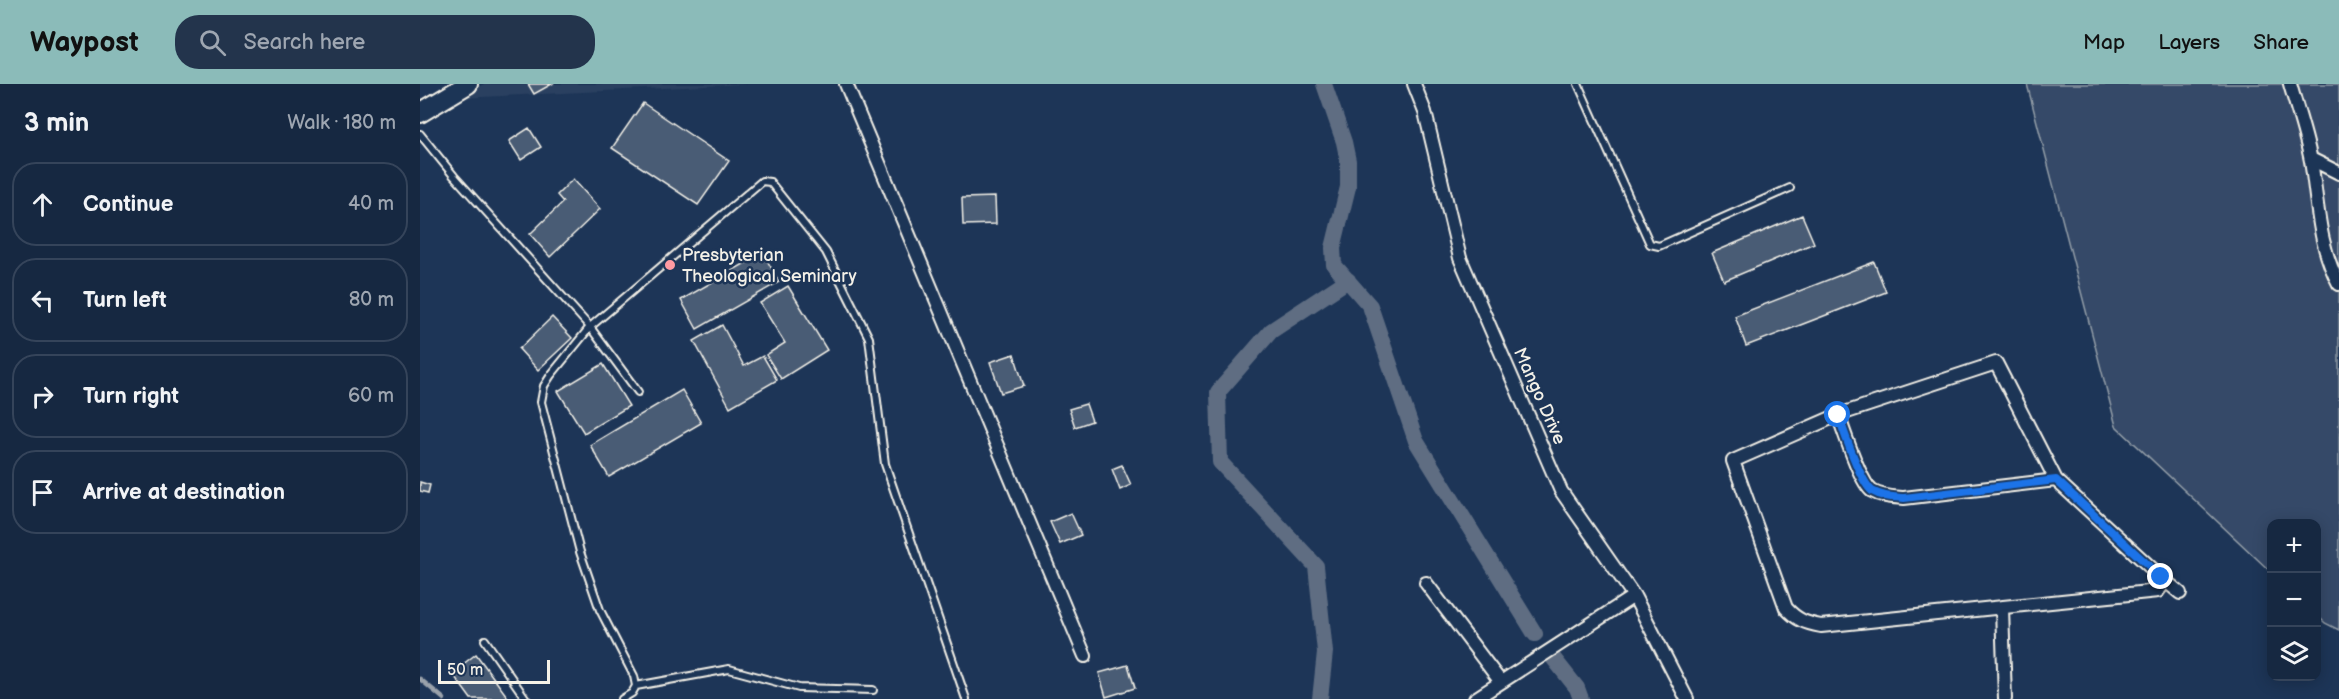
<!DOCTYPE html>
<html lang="en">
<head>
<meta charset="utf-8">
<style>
  body { margin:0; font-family:"Balsamiq Sans",sans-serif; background:#23344c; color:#f1f3f6 }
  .controls { position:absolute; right:18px; bottom:18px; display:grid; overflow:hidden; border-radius:12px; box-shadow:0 3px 15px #0003 }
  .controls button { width:54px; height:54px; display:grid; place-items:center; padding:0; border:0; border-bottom:2px solid #35445a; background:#162841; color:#f1f3f6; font:30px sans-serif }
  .scale { position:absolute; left:18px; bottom:15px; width:112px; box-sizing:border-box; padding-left:6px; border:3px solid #f4f1e8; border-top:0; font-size:16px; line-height:21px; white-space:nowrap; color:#f4f1e8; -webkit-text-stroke:4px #1d3557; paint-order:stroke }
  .stop { position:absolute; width:18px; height:18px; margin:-14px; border:4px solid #1a73e8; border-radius:50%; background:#fff }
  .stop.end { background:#1a73e8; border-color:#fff; box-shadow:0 2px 6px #0008 }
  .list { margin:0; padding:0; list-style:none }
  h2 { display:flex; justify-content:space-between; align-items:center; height:78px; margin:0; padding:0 24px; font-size:26px }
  h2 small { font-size:20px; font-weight:400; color:#9ea6b1 }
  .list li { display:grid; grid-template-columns:39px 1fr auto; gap:18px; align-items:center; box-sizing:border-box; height:84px; margin:0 12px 12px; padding:0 12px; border:2px solid #35445a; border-radius:24px }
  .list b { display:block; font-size:22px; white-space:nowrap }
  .list em { font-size:20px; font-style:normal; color:#9ea6b1 }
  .icon { flex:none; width:33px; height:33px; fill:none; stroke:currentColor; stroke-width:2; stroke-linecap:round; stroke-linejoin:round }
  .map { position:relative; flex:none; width:1919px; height:615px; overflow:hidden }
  header { display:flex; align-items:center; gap:36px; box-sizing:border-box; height:84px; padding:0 30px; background:#8bbbb9; color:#111 }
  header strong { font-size:28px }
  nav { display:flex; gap:33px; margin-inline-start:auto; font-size:21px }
  .search { width:420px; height:54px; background:#23344c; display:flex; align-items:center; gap:15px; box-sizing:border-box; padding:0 21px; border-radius:24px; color:#9ea6b1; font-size:22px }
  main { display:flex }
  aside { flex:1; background:#162841 }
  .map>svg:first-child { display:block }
</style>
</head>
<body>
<header>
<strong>Waypost</strong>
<div class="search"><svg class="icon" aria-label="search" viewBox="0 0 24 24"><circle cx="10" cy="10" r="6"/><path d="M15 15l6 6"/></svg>Search here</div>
<nav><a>Map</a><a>Layers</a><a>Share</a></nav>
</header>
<main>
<aside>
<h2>3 min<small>Walk · 180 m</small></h2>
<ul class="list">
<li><svg class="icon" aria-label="ahead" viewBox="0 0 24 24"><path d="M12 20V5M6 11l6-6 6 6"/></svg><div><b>Continue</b></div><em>40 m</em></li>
<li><svg class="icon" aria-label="left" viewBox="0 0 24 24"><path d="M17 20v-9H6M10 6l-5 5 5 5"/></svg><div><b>Turn left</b></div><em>80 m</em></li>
<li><svg class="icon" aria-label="right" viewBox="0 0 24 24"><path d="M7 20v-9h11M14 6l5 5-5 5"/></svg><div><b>Turn right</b></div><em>60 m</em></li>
<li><svg class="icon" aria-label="arrive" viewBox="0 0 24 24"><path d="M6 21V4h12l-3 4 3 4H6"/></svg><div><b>Arrive at destination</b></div></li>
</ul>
</aside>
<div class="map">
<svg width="1919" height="615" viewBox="0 0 1919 615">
  <rect width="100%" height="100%" fill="#1d3557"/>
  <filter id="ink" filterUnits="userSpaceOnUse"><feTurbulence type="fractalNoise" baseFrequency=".0167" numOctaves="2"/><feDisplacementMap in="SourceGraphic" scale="12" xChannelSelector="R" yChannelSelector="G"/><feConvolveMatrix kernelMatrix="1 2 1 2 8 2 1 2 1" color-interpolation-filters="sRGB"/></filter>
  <g filter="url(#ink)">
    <path fill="#2a4060" d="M64,0H327L42,14Z"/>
    <path fill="#354a67" stroke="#949ea8" stroke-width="1.5" d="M1607,0H1919V546L1905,539L1897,531L1896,440H1852L1851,488L1696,342Z"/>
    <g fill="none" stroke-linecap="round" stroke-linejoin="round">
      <path stroke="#9aa2ab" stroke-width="4.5" d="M0,595L24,615"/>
      <path stroke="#5e6d82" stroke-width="16" d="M904,0L924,58L928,77V103L913,164L914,181L950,222L996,357L1115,550
        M1134,575L1157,604L1161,615
        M900,615L905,568L896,482L800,378L798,308L851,247L928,196"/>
    </g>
    <path fill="#485b74" stroke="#f4f1e8" stroke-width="1.5" d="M108,0H132L114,10Z
      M223,19L309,77L278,121L192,64Z
      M109,44L121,63L101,76L89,57Z
      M153,95L180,125L130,173L110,150L143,118L137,111Z
      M575,113L576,140L543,141L542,114Z
      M1382,131L1394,159L1304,197L1292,169Z
      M343,169L359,198L277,245L261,216Z
      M1454,178L1466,208L1326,262L1315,232Z
      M368,202L407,266L361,295L346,271L365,259L340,219Z
      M132,233L152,254L118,286L99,265Z
      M302,241L324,282L343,272L357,296L310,323L274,257Z
      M594,270L604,302L581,309L570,278Z
      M183,280L209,322L164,349L138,307Z
      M262,306L281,339L189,393L170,361Z
      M666,320L672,337L655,343L649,325Z
      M702,381L711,401L700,406L692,385Z
      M0,398L10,401L8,409L0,407Z
      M651,429L661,451L640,460L630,438Z
      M56,570L89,615H51L32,589Z
      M708,581L715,604L686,613L679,589Z"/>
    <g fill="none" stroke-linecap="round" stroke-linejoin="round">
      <defs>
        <path id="service" d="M1158,0L1230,160L1239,162L1370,104
          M0,50L34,92L170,243L218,308
          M65,556L106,615
          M216,602L309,585L379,604L453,606
          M202,615L212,609L216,602L214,592L180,526L160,468L121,318L124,302L131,291L170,243L342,97L350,98L406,168L449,254L465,380L546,615"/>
        <path id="minor" d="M426,0L665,572
          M994,0L1005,28L1040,174L1141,407L1214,512L1267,615
          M1870,0C1877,25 1886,51 1891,77C1898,119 1898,161 1919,200
          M1891,75L1919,89
          M1576,279L1636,396L1741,493V503L1738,507L1401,542C1385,539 1377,536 1366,524L1313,377L1418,331Z
          M1418,331C1424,347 1440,398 1452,407C1462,413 1473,413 1484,414L1636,396
          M1741,493L1760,509
          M1006,499L1080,597
          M1582,524L1585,615
          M1055,615L1214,512"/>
        <path id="secondary" d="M0,29L48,0"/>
      </defs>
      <use href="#service" stroke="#f4f1e8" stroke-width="10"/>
      <use href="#minor" stroke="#f4f1e8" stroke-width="16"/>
      <use href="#secondary" stroke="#f4f1e8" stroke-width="22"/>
      <use href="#service" stroke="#1d3557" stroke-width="6"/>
      <use href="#minor" stroke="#1d3557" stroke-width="12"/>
      <use href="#secondary" stroke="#1d3557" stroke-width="18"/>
    </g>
  </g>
  <g fill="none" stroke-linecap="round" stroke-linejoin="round" filter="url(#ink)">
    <path stroke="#1a73e8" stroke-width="8" d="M1418,331C1424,347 1440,398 1452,407C1462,413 1473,413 1484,414L1636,396L1741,493"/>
  </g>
  <circle fill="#ff9aa2" stroke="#1d3557" stroke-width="2" cx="250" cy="181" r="6"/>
  <g text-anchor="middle" stroke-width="5" stroke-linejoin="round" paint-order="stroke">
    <g font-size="18" fill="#f4f1e8" stroke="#1d3557" text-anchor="start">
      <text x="262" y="177">Presbyterian<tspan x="262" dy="21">Theological Seminary</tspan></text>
    </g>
    <g font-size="18" fill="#f4f1e8" stroke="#1d3557">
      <text transform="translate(1120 312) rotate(66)" y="6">Mango Drive</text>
    </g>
  </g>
</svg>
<div class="controls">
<button>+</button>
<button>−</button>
<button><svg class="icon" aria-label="layers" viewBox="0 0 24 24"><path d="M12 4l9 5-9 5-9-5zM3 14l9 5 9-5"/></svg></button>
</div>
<div class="scale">50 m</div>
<div class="stop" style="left:1418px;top:331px"></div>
<div class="stop end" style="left:1741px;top:493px"></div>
</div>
</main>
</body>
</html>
